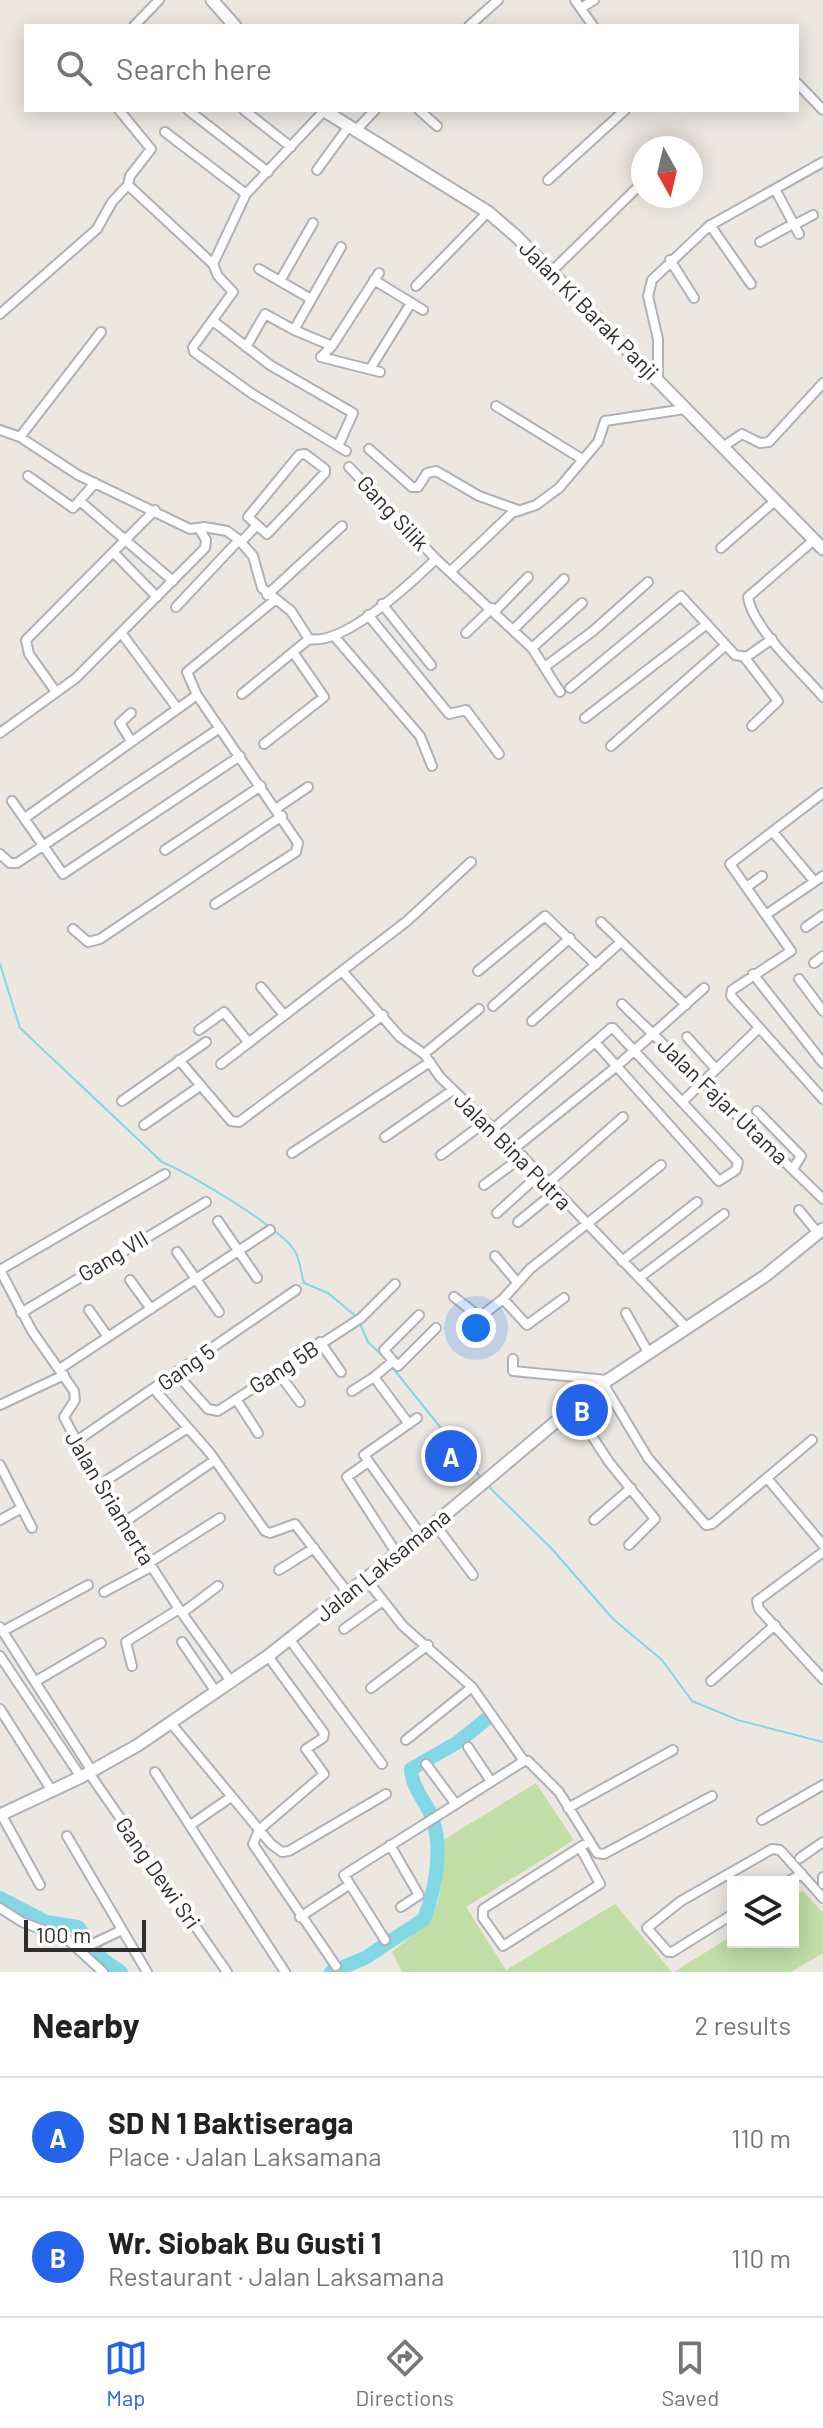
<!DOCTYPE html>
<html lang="en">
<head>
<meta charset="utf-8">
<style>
  body { margin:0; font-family:Barlow,sans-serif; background:#f2f2f2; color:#222 }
  .controls { position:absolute; right:24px; bottom:24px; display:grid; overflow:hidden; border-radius:0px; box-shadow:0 4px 20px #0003 }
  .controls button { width:72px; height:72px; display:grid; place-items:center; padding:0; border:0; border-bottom:2px solid #e0e0e0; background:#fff; color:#222; font:40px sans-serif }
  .compass { position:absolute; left:631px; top:136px; width:72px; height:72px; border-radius:50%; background:#fff; box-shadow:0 4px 20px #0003; rotate:172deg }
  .scale { position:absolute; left:24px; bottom:20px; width:122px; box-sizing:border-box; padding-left:8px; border:4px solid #2e2e2e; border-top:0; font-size:22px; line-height:28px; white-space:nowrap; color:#2e2e2e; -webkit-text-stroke:6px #fff; paint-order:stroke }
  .you { position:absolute; left:476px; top:1328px; width:28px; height:28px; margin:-20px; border:6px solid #fff; border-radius:50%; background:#1a73e8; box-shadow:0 0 0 12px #1a73e833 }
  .badge { display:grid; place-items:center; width:52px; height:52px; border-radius:50%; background:#2563eb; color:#fff; font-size:26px; font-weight:700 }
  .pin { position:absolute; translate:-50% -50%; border:4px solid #fff; box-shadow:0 2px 8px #0006 }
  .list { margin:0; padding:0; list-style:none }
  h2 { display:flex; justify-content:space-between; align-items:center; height:104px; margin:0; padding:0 32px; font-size:34px }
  h2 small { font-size:26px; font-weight:400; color:#767676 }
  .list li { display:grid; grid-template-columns:52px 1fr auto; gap:24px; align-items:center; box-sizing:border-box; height:120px; padding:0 32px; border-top:2px solid #e0e0e0 }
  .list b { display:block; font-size:30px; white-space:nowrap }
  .list p { margin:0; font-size:26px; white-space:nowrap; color:#767676 }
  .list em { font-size:26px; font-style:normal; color:#767676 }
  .icon { flex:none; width:44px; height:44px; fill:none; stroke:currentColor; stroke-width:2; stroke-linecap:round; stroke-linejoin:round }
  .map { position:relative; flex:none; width:823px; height:1972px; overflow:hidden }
  .search { position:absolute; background:#fff; box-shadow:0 4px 20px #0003; left:24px; right:24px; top:24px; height:88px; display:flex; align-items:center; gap:20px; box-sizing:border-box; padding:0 28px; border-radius:0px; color:#767676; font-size:30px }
  .sheet { height:344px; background:#fff }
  nav { display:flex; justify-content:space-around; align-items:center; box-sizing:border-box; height:112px; border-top:2px solid #e0e0e0; background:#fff; font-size:22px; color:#767676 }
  nav a { display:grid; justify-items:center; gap:4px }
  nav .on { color:#2563eb }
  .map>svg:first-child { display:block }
</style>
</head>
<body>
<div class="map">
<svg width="823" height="1972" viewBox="0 0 823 1972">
  <rect width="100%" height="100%" fill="#ede7e2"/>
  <path fill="#c0dea5" d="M536,1783L574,1840L466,1907L506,1970L615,1904L672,1972H402L392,1952C442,1913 444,1905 440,1842Z
    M803,1891L823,1913V1953L791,1972H674L733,1935V1942H793V1897Z"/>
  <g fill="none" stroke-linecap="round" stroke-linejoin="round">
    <path stroke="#81d7e3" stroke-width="2" d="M0,964L20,1028L162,1162C189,1173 285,1230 296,1253C300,1262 301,1273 304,1283L328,1293L358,1318
      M360,1324L368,1342L387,1360
      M392,1367L481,1478
      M488,1486L552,1549L613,1619L662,1660L692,1701L738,1720L823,1742"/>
    <path stroke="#81d7e3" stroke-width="14" d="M0,1898L46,1922L78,1927L102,1959L121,1972
      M331,1972L365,1958L424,1919C435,1890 443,1851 433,1820C427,1802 412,1789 411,1769L458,1742L489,1717"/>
    <defs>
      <path id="street" d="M575,0L593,26
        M581,8L594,0
        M134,26L159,0
        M469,26L498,0
        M797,83L823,110
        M119,110L151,149L130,176L128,185
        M188,110L268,172
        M244,110L291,147
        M419,110L437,126
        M357,129L375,110
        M165,132L246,194
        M317,170L349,126
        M548,180L625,110
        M775,189L799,234
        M710,225L751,284
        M794,225L813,215
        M760,242L793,224
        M670,260L694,298
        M213,264L246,194L324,111
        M259,269L311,299
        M551,272L643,182
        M374,280L423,310
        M280,281L313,223
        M416,286L488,212
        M0,314L97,229L112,202L128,185L213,264L218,276L233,292L193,347L194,352L251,393L346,451
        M213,321L270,365L353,413L339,444
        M294,330L332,346
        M246,347L265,314L294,330L341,247
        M321,357L332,346L379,273
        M321,357L380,372
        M370,369L411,303
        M658,380V339L648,296L652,280L709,226L823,162
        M496,406L582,459
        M0,430L20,437L78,475L190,529L204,527L227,531L239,540L253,556L262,588L291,611L309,639C344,646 411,583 436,559
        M20,437L101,332
        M724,446L742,434L760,443L769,442L823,383
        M369,449L412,487H418L427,473L436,471L479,496L518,510
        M305,454L325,469V473L267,534L248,517L299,455Z
        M349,467L436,559L532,648L560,692
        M28,476L73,508L95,483
        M81,502L173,581
        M814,540L748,597C753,629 802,672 823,697
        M241,542L257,525
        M721,548L776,500
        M115,554L157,597
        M450,572L512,513L536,505L559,488L598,442L605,421L685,409
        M267,595L342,526
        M382,604L431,665
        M176,607L239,540
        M495,611L528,577
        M368,615L449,714L466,710L499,754
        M513,630L564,579
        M466,633L492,608
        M122,634L177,708
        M334,636L420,736L432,766
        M532,648L582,603
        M546,666L593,631L648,582
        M570,688L681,596L735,655L747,657
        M56,692L29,654L26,640L155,510
        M242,694L309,639
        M585,718L707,624
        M752,726L778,701L745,658L772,639
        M0,733L76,678L205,548L206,540L199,528
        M131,741L120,723L131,713
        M264,744L324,697L293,652
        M611,746L726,645
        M823,793L730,864L791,951L732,990L731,996L823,1099
        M12,801L63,874L240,756
        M277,808L308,787
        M25,818L197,695
        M773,832L814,881
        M165,850L261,786
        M0,854L10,863H17L220,728
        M748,886L762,876
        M215,904L296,852L298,843L197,695L187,672L276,599
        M767,914L823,876
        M601,922L686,1005
        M806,927L823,915
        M73,929L88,942L100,939L282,816
        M814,963L823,956
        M478,971L545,916L596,965
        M343,972L400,1037L424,1054L440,1077L540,1174L687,1328
        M753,974L823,1063
        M799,979L823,1011
        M261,987L284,1015
        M622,1004L823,1199
        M493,1006L570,938
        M532,1021L621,942
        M199,1030L224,1012L249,1043
        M687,1037L715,1068
        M424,1054L479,1009
        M179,1060L231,1121L239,1122L383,1015
        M221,1064L407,921L471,862
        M122,1101L206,1042
        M683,1101L758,1029
        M757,1111L801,1156L793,1169
        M144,1125L200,1086
        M494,1128L595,1042L611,1028H613L738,1162L736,1170L719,1181L595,1042
        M385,1137L453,1090
        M515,1148L617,1066L704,988
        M292,1153L430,1062
        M441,1155L485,1122
        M165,1174L0,1270L32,1331L74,1391L75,1400L64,1417L99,1485L179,1609L230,1680
        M548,1183L623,1117
        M484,1185L523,1156
        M799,1210L818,1233
        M497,1213L540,1174
        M218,1221L257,1278
        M518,1222L556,1191
        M177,1252L219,1312
        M495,1256L517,1282
        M622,1261L697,1202
        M639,1278L724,1214
        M130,1280L151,1309
        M454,1297L480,1317L503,1299L530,1269L661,1165
        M503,1299L527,1325L564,1298
        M89,1310L108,1337
        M21,1313L206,1202
        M626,1313L648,1352
        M320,1342L341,1372
        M513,1359V1371L607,1380
        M393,1361L384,1350L419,1315
        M61,1368L270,1230
        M277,1371L300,1402
        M176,1373L208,1409L218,1411L361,1318L395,1284
        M374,1377L393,1361L398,1366L436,1328
        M603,1383L648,1458L706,1525L712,1524L812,1440
        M154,1389L210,1453L265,1531L270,1533L295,1524L348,1593
        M352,1391L374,1377L409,1424
        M236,1399L258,1433
        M0,1405L64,1375
        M573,1407L609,1462L655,1519L629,1545
        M417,1418L364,1455L421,1535
        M75,1442L296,1290
        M368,1462L347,1477L397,1554
        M0,1465L32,1528
        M767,1478L823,1545
        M99,1485L188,1428
        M0,1520L22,1508
        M594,1520L631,1488
        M123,1523L215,1460
        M434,1523L473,1575
        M823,1552L757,1601L759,1609L823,1679
        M149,1563L220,1518
        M279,1570L314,1548
        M366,1579L403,1626L472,1687L524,1761H528L559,1792L597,1853L604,1854L712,1796
        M104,1592L151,1567
        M182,1613L218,1586
        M0,1627L92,1771
        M344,1629L383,1601
        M3,1631L88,1585
        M290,1640L382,1764
        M182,1642L214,1689
        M0,1656L81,1777
        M268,1656L324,1733L323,1738L306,1749L324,1774L259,1830L253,1844L336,1966
        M132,1666L126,1642L179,1609
        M36,1681L101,1643
        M711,1681L775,1625
        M371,1688L428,1645
        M0,1709L52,1791
        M170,1722L271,1844L282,1852L289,1851L386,1794
        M406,1740L472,1687
        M468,1747L490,1780
        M426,1764L455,1803
        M155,1772L285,1972
        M89,1773L227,1972
        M568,1808L673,1750
        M1,1814L40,1885
        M762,1820L823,1785
        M192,1824L231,1797
        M67,1836L147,1972
        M390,1845L419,1895L401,1907
        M580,1847L483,1909V1918L503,1946L600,1884L580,1847L589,1842
        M800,1858L823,1842
        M823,1877V1884
        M787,1882L802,1874
        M0,1908L22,1922L67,1939L103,1972
        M733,1914L672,1952H668L647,1928L681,1901L772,1849L780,1850L823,1898
        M300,1917L349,1885
        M385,1940L344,1875L524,1761
        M80,1950L122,1930"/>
      <path id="secondary" d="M212,0L235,26
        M323,110L488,212L517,237L823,549
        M0,1815L81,1777L138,1745L268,1656L421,1535L596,1388L765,1276L823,1229"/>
    </defs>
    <use href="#street" stroke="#aeb1b8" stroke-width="12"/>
    <use href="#secondary" stroke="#aeb1b8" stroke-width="15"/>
    <use href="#street" stroke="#fff" stroke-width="8"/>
    <use href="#secondary" stroke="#fff" stroke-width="11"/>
  </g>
  <g text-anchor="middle" stroke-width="8" stroke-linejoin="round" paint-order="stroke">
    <g font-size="22" fill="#2e2e2e" stroke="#fff">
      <text transform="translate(589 310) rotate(45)" y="8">Jalan Ki Barak Panji</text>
      <text transform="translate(393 513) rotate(47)" y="8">Gang Silik</text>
      <text transform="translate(723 1101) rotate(44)" y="8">Jalan Fajar Utama</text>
      <text transform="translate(513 1151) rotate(45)" y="8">Jalan Bina Putra</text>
      <text transform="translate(113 1256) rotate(-31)" y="8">Gang VII</text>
      <text transform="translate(186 1367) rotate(-35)" y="8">Gang 5</text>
      <text transform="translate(284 1367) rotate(-33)" y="8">Gang 5B</text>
      <text transform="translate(110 1498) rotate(59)" y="8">Jalan Sriamerta</text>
      <text transform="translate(383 1565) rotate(-39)" y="8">Jalan Laksamana</text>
      <text transform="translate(158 1873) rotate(55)" y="8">Gang Dewi Sri</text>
    </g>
  </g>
</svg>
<div class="controls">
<button><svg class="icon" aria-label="layers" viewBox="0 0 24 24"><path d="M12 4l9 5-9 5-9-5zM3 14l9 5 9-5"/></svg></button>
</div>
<svg class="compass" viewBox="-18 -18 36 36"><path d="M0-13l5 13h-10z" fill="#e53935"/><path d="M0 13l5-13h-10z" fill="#767676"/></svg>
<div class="scale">100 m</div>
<div class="you"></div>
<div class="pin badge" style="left:451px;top:1456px">A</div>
<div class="pin badge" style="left:582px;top:1410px">B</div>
<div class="search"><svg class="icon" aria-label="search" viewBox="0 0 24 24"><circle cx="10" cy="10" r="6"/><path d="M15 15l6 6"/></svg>Search here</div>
</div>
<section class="sheet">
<h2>Nearby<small>2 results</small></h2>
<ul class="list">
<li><span class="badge">A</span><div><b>SD N 1 Baktiseraga</b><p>Place · Jalan Laksamana</p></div><em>110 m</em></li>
<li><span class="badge">B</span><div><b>Wr. Siobak Bu Gusti 1</b><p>Restaurant · Jalan Laksamana</p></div><em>110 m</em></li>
</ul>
</section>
<nav>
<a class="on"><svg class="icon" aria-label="map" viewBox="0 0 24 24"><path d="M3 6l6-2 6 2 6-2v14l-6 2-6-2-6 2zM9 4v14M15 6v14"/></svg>Map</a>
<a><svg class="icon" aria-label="directions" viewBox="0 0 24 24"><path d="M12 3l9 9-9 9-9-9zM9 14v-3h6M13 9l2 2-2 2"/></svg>Directions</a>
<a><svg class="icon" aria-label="saved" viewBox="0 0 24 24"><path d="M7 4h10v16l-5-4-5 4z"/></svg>Saved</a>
</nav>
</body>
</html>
